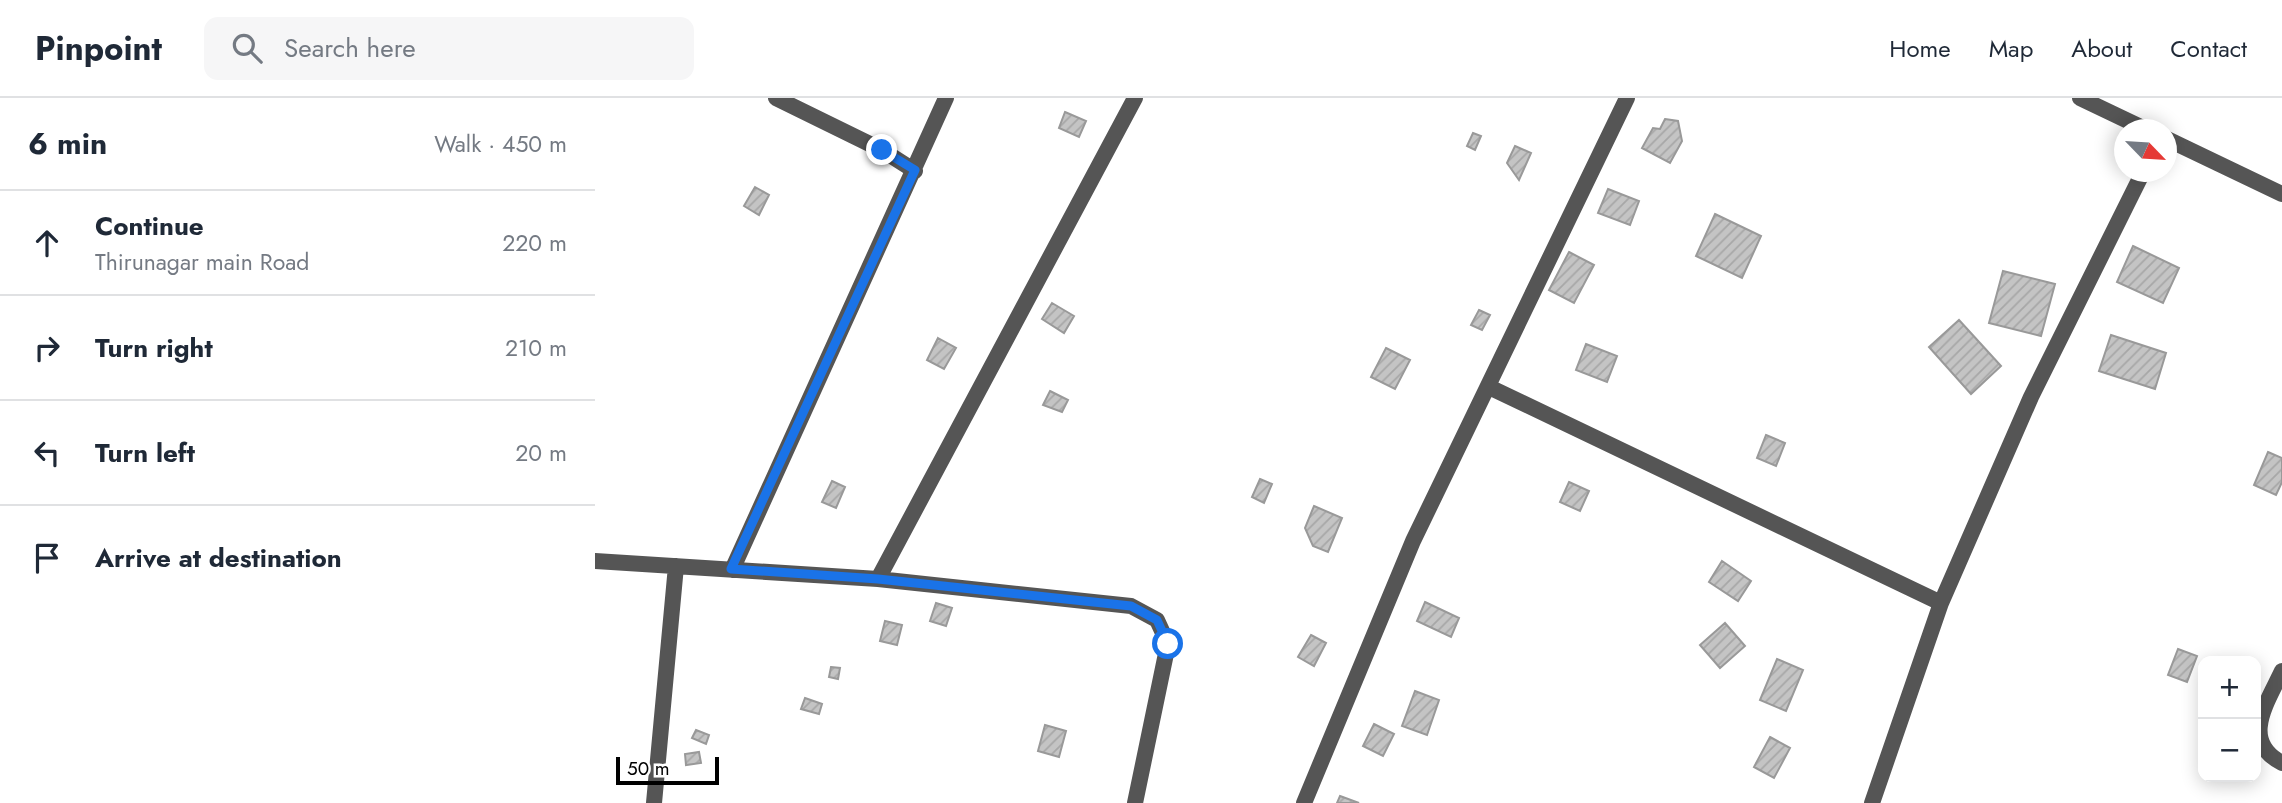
<!DOCTYPE html>
<html lang="en">
<head>
<meta charset="utf-8">
<style>
  body { margin:0; font-family:Jost,sans-serif; background:#f6f6f7; color:#1f2937 }
  .controls { position:absolute; right:21px; bottom:21px; display:grid; overflow:hidden; border-radius:14px; box-shadow:0 4px 18px #0003 }
  .controls button { width:63px; height:63px; display:grid; place-items:center; padding:0; border:0; border-bottom:2px solid #e0e1e3; background:#fff; color:#1f2937; font:35px sans-serif }
  .compass { position:absolute; left:1519px; top:21px; width:63px; height:63px; border-radius:50%; background:#fff; box-shadow:0 4px 18px #0003; rotate:115deg }
  .scale { position:absolute; left:21px; bottom:18px; width:103px; box-sizing:border-box; padding-left:7px; border:4px solid #000; border-top:0; font-size:19px; line-height:24px; white-space:nowrap; color:#000; -webkit-text-stroke:5px #fff; paint-order:stroke }
  .stop { position:absolute; width:21px; height:21px; margin:-16px; border:5px solid #1a73e8; border-radius:50%; background:#fff }
  .stop.end { background:#1a73e8; border-color:#fff; box-shadow:0 2px 7px #0008 }
  .list { margin:0; padding:0; list-style:none }
  h2 { display:flex; justify-content:space-between; align-items:center; height:91px; margin:0; padding:0 28px; font-size:30px }
  h2 small { font-size:23px; font-weight:400; color:#747a83 }
  .list li { display:grid; grid-template-columns:46px 1fr auto; gap:21px; align-items:center; box-sizing:border-box; height:105px; padding:0 28px; border-top:2px solid #e0e1e3 }
  .list b { display:block; font-size:26px; white-space:nowrap }
  .list p { margin:0; font-size:23px; white-space:nowrap; color:#747a83 }
  .list em { font-size:23px; font-style:normal; color:#747a83 }
  .icon { flex:none; width:38px; height:38px; fill:none; stroke:currentColor; stroke-width:2; stroke-linecap:round; stroke-linejoin:round }
  .map { position:relative; flex:none; width:1687px; height:705px; overflow:hidden }
  header { display:flex; align-items:center; gap:42px; box-sizing:border-box; height:98px; padding:0 35px; background:#fff; border-bottom:2px solid #e0e1e3 }
  header strong { font-size:33px }
  nav { display:flex; gap:38px; margin-inline-start:auto; font-size:24px }
  .search { width:490px; height:63px; background:#f6f6f7; display:flex; align-items:center; gap:18px; box-sizing:border-box; padding:0 24px; border-radius:14px; color:#747a83; font-size:26px }
  main { display:flex }
  aside { flex:1; background:#fff }
  .map>svg:first-child { display:block }
</style>
</head>
<body>
<header>
<strong>Pinpoint</strong>
<div class="search"><svg class="icon" aria-label="search" viewBox="0 0 24 24"><circle cx="10" cy="10" r="6"/><path d="M15 15l6 6"/></svg>Search here</div>
<nav><a>Home</a><a>Map</a><a>About</a><a>Contact</a></nav>
</header>
<main>
<aside>
<h2>6 min<small>Walk · 450 m</small></h2>
<ul class="list">
<li><svg class="icon" aria-label="ahead" viewBox="0 0 24 24"><path d="M12 20V5M6 11l6-6 6 6"/></svg><div><b>Continue</b><p>Thirunagar main Road</p></div><em>220 m</em></li>
<li><svg class="icon" aria-label="right" viewBox="0 0 24 24"><path d="M7 20v-9h11M14 6l5 5-5 5"/></svg><div><b>Turn right</b></div><em>210 m</em></li>
<li><svg class="icon" aria-label="left" viewBox="0 0 24 24"><path d="M17 20v-9H6M10 6l-5 5 5 5"/></svg><div><b>Turn left</b></div><em>20 m</em></li>
<li><svg class="icon" aria-label="arrive" viewBox="0 0 24 24"><path d="M6 21V4h12l-3 4 3 4H6"/></svg><div><b>Arrive at destination</b></div></li>
</ul>
</aside>
<div class="map">
<svg width="1687" height="705" viewBox="0 0 1687 705">
  <defs>
    <pattern id="building-hatch" width="6" height="6" patternUnits="userSpaceOnUse" patternTransform="scale(1.75)"><rect width="6" height="6" fill="#c4c4c4"/><path d="M-1 1l2-2M0 6l6-6M5 7l2-2" fill="none" stroke="#a7a7a7"/></pattern>
  </defs>
  <rect width="100%" height="100%" fill="#fff"/>
  <path fill="url(#building-hatch)" stroke="#999" stroke-width="2" d="M470,14L491,23L484,39L464,30Z
    M1070,21L1083,23L1087,43L1075,65L1047,50L1058,30L1065,31Z
    M878,35L886,38L880,52L872,48Z
    M920,48L936,55L924,82L912,65Z
    M160,89L174,97L164,117L149,108Z
    M1013,91L1044,103L1035,127L1003,115Z
    M1120,116L1166,138L1147,180L1101,158Z
    M1538,148L1584,170L1568,205L1522,184Z
    M974,154L999,167L979,205L954,192Z
    M1408,173L1460,186L1446,238L1394,225Z
    M457,205L479,218L469,235L447,221Z
    M884,212L895,217L887,232L876,227Z
    M1364,222L1406,268L1376,296L1334,249Z
    M1516,237L1571,255L1560,291L1504,273Z
    M343,240L361,250L349,271L332,262Z
    M991,246L1022,258L1012,284L981,272Z
    M791,250L815,262L800,291L776,279Z
    M455,293L473,302L467,314L448,307Z
    M1171,337L1190,345L1181,368L1162,360Z
    M1673,354L1687,360V384L1681,397L1659,387Z
    M665,381L677,386L669,405L657,399Z
    M237,383L250,389L241,410L227,404Z
    M974,384L994,393L985,413L965,404Z
    M719,408L747,420L733,454L718,448L710,430Z
    M1127,463L1156,483L1143,503L1114,484Z
    M830,504L864,520L856,539L822,523Z
    M341,505L357,510L351,528L335,523Z
    M290,523L307,527L302,547L285,543Z
    M1130,525L1150,548L1125,570L1105,547Z
    M716,537L731,545L719,568L703,559Z
    M1583,551L1602,558L1592,584L1573,577Z
    M1182,561L1208,572L1191,613L1165,602Z
    M236,569L245,570L243,581L234,579Z
    M820,593L844,602L832,637L807,628Z
    M210,600L227,606L224,616L206,611Z
    M779,626L799,636L788,658L768,648Z
    M450,627L471,633L464,659L443,653Z
    M101,632L114,637L111,646L97,640Z
    M1175,639L1195,650L1179,680L1159,669Z
    M104,654L106,665L91,667L90,656Z
    M745,698L764,705H742Z"/>
  <g fill="none" stroke-linecap="round" stroke-linejoin="round">
    <path stroke="#555" stroke-width="16" d="M181,0L287,52L320,73
      M1485,0L1552,32
      M1572,41L1687,96
      M894,289L1346,505
      M0,463L283,481L536,508L562,522L573,546L540,705
      M137,472L351,0
      M283,481L540,0
      M1687,573C1672,605 1645,643 1687,665
      M59,705L81,468
      M709,705L818,443L1032,0
      M1277,705L1346,505L1436,299L1548,74"/>
  </g>
  <g fill="none" stroke-linecap="round" stroke-linejoin="round">
    <path stroke="#1a73e8" stroke-width="9" d="M287,52L320,72L136,471L283,481L536,508L562,522L573,546"/>
  </g>
</svg>
<div class="controls">
<button>+</button>
<button>−</button>
</div>
<svg class="compass" viewBox="-18 -18 36 36"><path d="M0-13l5 13h-10z" fill="#e53935"/><path d="M0 13l5-13h-10z" fill="#747a83"/></svg>
<div class="scale">50 m</div>
<div class="stop" style="left:573px;top:546px"></div>
<div class="stop end" style="left:287px;top:52px"></div>
</div>
</main>
</body>
</html>
